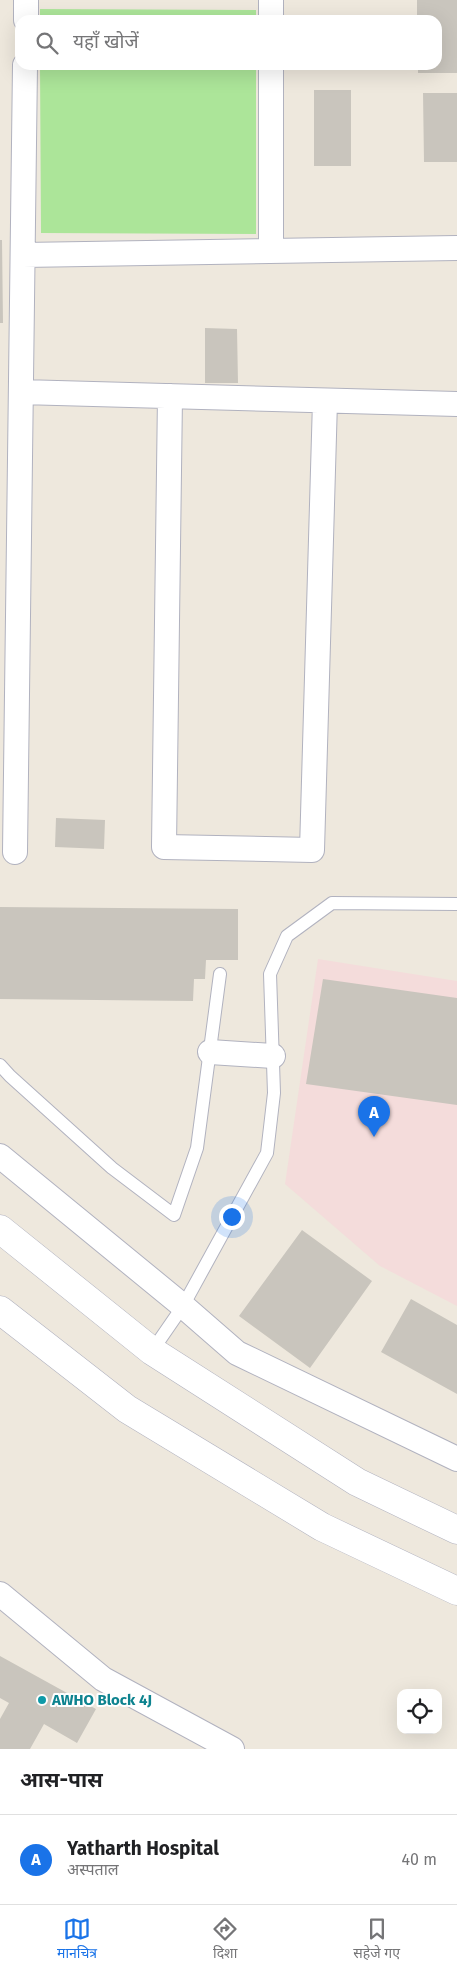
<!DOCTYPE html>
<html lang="hi">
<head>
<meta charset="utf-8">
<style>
  body { margin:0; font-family:"Fira Sans","Noto Sans Devanagari",sans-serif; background:#f2f2f2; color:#202124 }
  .controls { position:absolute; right:15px; bottom:15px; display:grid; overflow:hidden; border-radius:10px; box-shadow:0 5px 20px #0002 }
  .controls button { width:45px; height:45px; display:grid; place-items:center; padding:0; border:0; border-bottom:1px solid #e0e0e0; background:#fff; color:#202124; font:25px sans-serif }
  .you { position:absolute; left:231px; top:1216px; width:18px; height:18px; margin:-12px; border:4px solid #fff; border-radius:50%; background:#1a73e8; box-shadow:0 0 0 8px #1a73e833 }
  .badge { display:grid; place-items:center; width:32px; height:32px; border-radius:50%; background:#1a73e8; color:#fff; font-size:16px; font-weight:700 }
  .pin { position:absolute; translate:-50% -41px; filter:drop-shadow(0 1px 2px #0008) }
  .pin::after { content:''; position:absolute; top:26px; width:18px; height:15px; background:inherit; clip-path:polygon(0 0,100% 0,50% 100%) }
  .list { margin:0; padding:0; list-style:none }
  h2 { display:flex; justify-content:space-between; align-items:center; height:65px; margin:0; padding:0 20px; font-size:21px }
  h2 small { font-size:16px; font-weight:400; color:#757577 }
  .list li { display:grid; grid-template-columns:32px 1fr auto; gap:15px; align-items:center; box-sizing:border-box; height:90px; padding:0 20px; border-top:1px solid #e0e0e0 }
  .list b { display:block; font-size:19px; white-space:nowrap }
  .list p { margin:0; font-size:16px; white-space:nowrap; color:#757577 }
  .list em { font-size:16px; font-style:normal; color:#757577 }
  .icon { flex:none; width:28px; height:28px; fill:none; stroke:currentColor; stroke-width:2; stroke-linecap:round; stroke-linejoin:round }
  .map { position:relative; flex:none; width:457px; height:1749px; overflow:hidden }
  .search { position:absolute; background:#fff; box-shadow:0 5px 20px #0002; left:15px; right:15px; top:15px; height:55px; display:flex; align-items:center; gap:12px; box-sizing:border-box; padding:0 18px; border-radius:15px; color:#757577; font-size:19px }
  .sheet { height:155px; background:#fff }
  nav { display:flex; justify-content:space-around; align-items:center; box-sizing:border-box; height:70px; border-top:1px solid #e0e0e0; background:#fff; font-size:14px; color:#757577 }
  nav a { display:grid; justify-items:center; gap:2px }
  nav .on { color:#1a73e8 }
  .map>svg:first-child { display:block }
</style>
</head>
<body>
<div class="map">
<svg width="457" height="1749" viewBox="0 0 457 1749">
  <rect width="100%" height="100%" fill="#eee8dd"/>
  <path fill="#f4dcdb" d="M318,959L457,981V1306L380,1266L285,1184Z"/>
  <path fill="#ace599" d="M40,9L256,10V20H40Z
    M40,65H256V234L41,233Z"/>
  <path fill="#c9c5bd" d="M417,0H457V73H418V65H437V20H417Z
    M314,90H351V166H314Z
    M423,93H457V162H424Z
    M0,240H2L3,323H0Z
    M205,328L237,329L238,383H205Z
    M56,818L105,820L104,849L55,847Z
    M0,907L238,909V960H206L205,979H194L193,1001L0,999Z
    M323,979L457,998V1105L306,1084Z
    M302,1230L372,1281L310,1368L239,1316Z
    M411,1299L457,1325V1394L381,1352Z
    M0,1656L96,1709L77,1743L44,1724L30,1749H0V1719L9,1703L0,1698Z"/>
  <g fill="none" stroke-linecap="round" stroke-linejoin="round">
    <defs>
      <path id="lane" d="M0,1065L10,1076L112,1168L174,1215L197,1148L220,974
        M152,1351L183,1306L267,1153L274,1093L270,974L287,936L332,903L457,904"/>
      <path id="street" d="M271,0V20
        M26,20V0
        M271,65V251
        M23,255L457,248
        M21,392L457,404
        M170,396L164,847L312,850L325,401
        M15,852L25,65
        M210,1052L273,1056
        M0,1156L183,1306L237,1353L457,1459
        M0,1594L103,1679L232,1749"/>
      <path id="secondary" d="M0,1229L152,1351L357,1482L457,1530
        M0,1310L127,1409L322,1527L457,1591"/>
    </defs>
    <use href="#lane" stroke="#b1b2bf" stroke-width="14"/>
    <use href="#street" stroke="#b1b2bf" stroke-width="26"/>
    <use href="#secondary" stroke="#b1b2bf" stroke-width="29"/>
    <use href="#lane" stroke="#fff" stroke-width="12"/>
    <use href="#street" stroke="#fff" stroke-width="24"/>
    <use href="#secondary" stroke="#fff" stroke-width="28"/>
  </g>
  <circle fill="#0f9aa8" stroke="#fff" stroke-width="2" cx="42" cy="1700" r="5"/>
  <g text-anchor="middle" stroke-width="4" stroke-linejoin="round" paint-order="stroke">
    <g font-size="15" font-weight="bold" fill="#0d838f" stroke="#fff" text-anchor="start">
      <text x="52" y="1705">AWHO Block 4J</text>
    </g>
  </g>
</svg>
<div class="controls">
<button><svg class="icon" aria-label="locate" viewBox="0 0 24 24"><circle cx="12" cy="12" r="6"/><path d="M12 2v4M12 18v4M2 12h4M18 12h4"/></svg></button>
</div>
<div class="you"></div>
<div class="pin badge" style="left:374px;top:1137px">A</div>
<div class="search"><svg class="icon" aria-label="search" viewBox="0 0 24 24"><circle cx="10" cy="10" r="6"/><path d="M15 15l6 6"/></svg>यहाँ खोजें</div>
</div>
<section class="sheet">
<h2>आस-पास<small></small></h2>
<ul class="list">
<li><span class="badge">A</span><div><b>Yatharth Hospital</b><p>अस्पताल</p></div><em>40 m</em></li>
</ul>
</section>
<nav>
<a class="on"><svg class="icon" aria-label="map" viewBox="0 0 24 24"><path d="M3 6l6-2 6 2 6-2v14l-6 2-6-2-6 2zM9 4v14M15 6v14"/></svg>मानचित्र</a>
<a><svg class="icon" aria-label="directions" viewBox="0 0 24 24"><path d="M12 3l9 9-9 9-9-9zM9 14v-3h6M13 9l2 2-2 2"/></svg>दिशा</a>
<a><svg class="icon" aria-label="saved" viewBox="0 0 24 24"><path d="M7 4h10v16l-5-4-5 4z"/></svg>सहेजे गए</a>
</nav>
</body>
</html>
